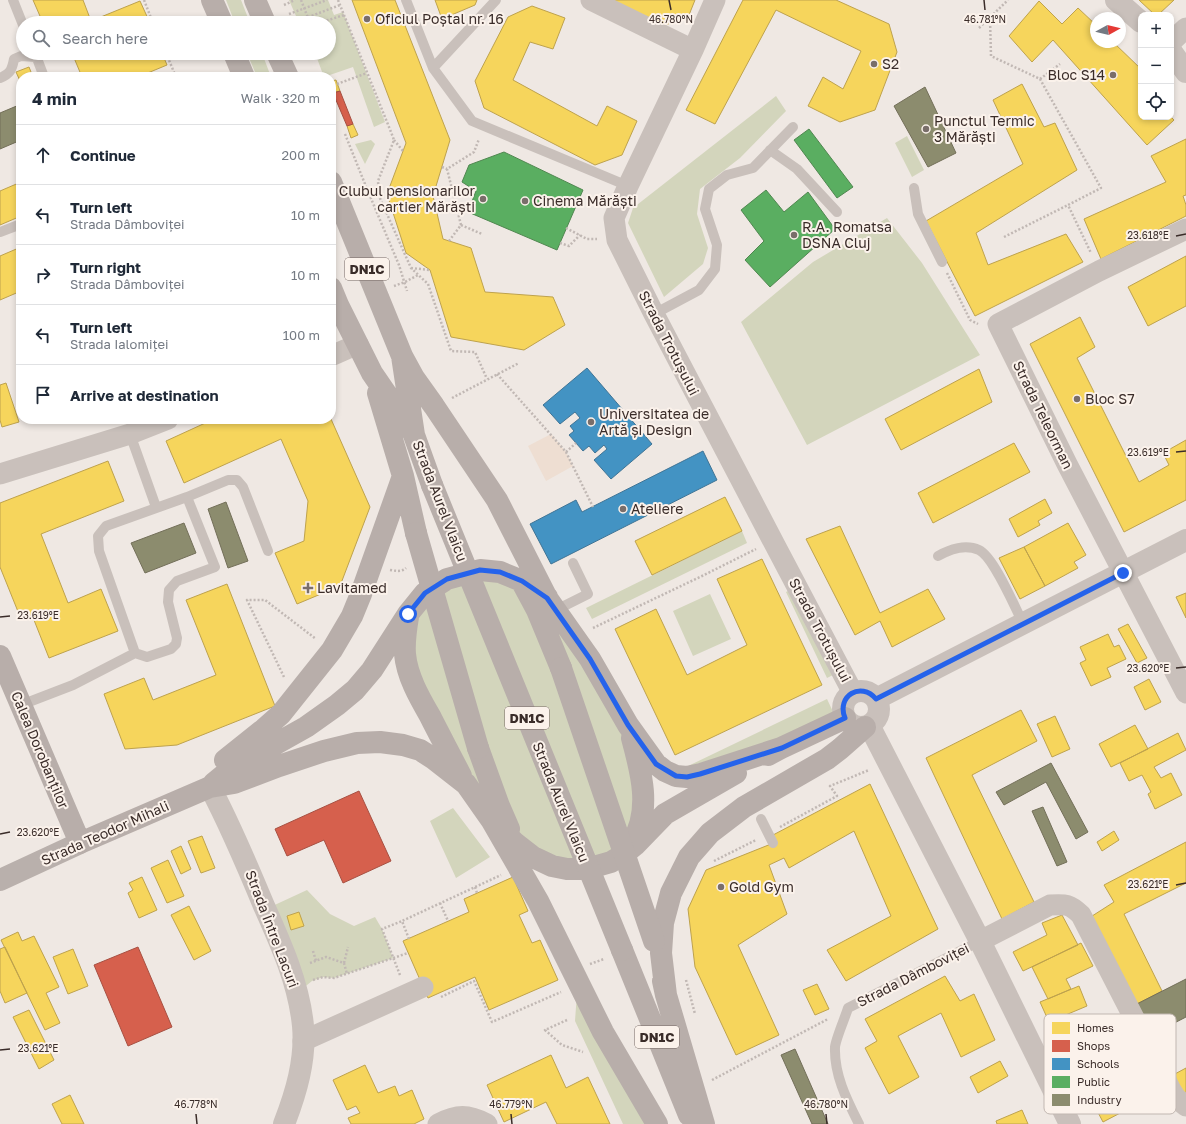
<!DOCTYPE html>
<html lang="en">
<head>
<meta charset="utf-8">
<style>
  body { margin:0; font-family:"Golos Text",sans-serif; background:#f6f6f7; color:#1f2937 }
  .controls { position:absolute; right:12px; top:12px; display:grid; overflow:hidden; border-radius:8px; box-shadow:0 2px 6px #0003 }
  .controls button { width:36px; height:36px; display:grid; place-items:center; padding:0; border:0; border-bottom:1px solid #e0e1e3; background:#fff; color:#1f2937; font:20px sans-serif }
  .compass { position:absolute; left:1090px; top:12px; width:36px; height:36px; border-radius:50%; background:#fff; box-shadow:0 2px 6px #0003; rotate:82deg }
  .stop { position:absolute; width:12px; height:12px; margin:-9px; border:3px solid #2563eb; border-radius:50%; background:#fff }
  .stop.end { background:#2563eb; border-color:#fff; box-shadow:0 1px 4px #0008 }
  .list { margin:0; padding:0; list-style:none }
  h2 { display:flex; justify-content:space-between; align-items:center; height:52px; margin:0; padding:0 16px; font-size:17px }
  h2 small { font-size:13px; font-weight:400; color:#747a83 }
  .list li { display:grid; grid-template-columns:26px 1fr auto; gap:12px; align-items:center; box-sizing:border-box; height:60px; padding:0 16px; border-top:1px solid #e0e1e3 }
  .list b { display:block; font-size:15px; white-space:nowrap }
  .list p { margin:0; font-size:13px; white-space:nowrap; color:#747a83 }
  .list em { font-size:13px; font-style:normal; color:#747a83 }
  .icon { flex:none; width:22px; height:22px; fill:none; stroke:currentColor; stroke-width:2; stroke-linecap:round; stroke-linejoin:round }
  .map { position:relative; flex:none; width:1186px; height:1124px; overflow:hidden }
  .search { position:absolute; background:#fff; box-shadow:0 2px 6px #0003; left:16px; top:16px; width:320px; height:44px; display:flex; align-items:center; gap:10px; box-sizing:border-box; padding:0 14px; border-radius:22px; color:#747a83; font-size:15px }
  .panel { position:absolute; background:#fff; box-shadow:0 2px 6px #0003; left:16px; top:72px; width:320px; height:352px; border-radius:16px }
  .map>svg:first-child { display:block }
</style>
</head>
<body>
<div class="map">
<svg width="1186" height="1124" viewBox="0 0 1186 1124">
  <rect width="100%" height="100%" fill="#efe8e3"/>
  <path fill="#d3d5bc" d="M226,0H241L250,23H235Z
    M289,0H328L334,15L343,12L385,122L374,127L353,67L324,77L315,53H329V23H299Z
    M247,53H262L271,77H257Z
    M776,96L786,111L740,158L700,189L697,214L708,248L703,264L664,297L628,223L633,208Z
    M907,136L924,170L912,177L895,143Z
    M371,140L375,144L365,164L355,144Z
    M887,218L922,263L980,355L807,445L741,322L813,262Z
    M742,531L747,543L592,619L586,608Z
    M484,575L544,601L631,749L634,830L608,857L552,861L495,821L413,670V615L436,590Z
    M794,588L835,674L827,678L786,592Z
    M710,594L731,639L693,656L673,611Z
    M827,699L835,716L782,741L686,767Z
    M453,808L490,857L456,878L430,821Z
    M307,890L330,914L354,926L375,917L382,929L393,958L334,978L323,977L312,981L297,993L266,909Z
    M577,993L647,1124H623L575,1021Z"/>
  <path fill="#eeded2" d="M551,434L566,452L573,466L546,481L528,446Z"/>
  <path fill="#f6d55c" stroke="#bea24d" d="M33,0H83L91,21L140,1L150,23H43Z
    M352,0H395L450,140L433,196L443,239L471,248L485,292L553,297L565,325L524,350L451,337L430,270L406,253L387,194L406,143Z
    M435,0H477L475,5L442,19Z
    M612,0H695L689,15L661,27Z
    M743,0H836L889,24L897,52L875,110L840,122L808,106L823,77L843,89L861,51L776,10L715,124L686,110Z
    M1139,0H1174L1158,15H1155Z
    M1039,1L1062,24L1078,8L1096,25V42H1113L1141,69V82L1138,84L1141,87V117H1171L1174,120L1147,145L1053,40L1032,62L1009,36Z
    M532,6L565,18L553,49L530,42L513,80L597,126L607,106L637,121L622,155L595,165L484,108L475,81L508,17Z
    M72,53H162L167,65L138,77H82Z
    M29,67L33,77H21V83L16,72Z
    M336,80L340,91L333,93L331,87V81Z
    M1022,84L1044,127L1055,123L1077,170L976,233L988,265L1066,234L1083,262L975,316L926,221L1023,164L993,100Z
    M353,124L358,135L351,138L347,126Z
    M1186,139V195L1183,196L1186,205V216L1101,259L1084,219L1166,182L1151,156Z
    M21,182V216L0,225V191Z
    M21,247V291L0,300V256Z
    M1186,256V306L1148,326L1128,287Z
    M1080,317L1095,347L1077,358L1139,482L1169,465L1163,453L1186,440V500L1124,532L1030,344Z
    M979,369L992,402L901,450L885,419Z
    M6,383L19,422L2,427L0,420V385Z
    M214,419H331L370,507L340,586L297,604L275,553L304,541L308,501L281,439L184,483L166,441Z
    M1014,443L1030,472L933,523L918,493Z
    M108,461L124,501L41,534L68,603L101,589L118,631L49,658L32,615L21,619L0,567V503Z
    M725,497L742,531L652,575L635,541Z
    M1045,499L1052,513L1038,521L1040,525L1018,537L1009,519Z
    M1068,523L1086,555L1074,562L1078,568L1045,586L1024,547Z
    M840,526L880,613L928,589L945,619L892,647L880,621L855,635L806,539Z
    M1024,547L1045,586L1020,599L999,558Z
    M762,559L822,685L675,755L615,629L656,609L687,675L747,645L717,579Z
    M227,584L275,706L177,745L125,749L104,694L144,678L153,700L216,675L186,600Z
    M1186,593V618L1176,597Z
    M1128,624L1147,658L1137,663L1118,629Z
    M1108,634L1114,647L1119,645L1126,659L1107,668L1111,677L1091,686L1080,663L1086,660L1080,647Z
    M1149,679L1161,702L1145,710L1134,687Z
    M1021,710L1037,741L972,775L1034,902L1002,919L926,758Z
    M1055,716L1070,749L1052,757L1037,724Z
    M1135,725L1148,749L1111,767L1099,744Z
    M1178,733L1186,750L1154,767L1161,778L1171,773L1182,795L1155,809L1148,794L1151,792L1142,775L1129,781L1120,763Z
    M870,784L938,929L846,981L827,950L891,916L854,831L789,868L784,858L769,865L787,914L738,945L779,1035L736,1055L695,967L688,909L706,870L776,842L773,835Z
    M1114,831L1119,840L1102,851L1097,842Z
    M202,836L215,868L201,873L188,841Z
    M1186,842V883L1124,914L1162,991L1133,1006L1089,918L1114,902L1104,885Z
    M181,846L191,869L181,874L171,851Z
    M168,860L184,896L167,903L151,868Z
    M142,877L157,910L139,918L128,893L133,890L129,883Z
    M513,877L528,911L519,915L532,943L540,940L558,980L489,1010L475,977L428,998L403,941L469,912L464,899Z
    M189,906L211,951L194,960L171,915Z
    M299,912L304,926L291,930L287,916Z
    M1062,915L1078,945L1023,971L1013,952L1047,935L1042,923Z
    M18,932L22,941L34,936L59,987L46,993L60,1023L45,1030L1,940Z
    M1081,943L1093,966L1066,979L1071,989L1048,999L1032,967Z
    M5,947L27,993L5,1003L0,991V949Z
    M73,949L88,986L68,994L53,957Z
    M945,976L960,1001L974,994L995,1040L961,1057L941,1013L898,1036L919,1077L889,1094L865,1048L877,1041L865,1019Z
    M817,984L829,1009L815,1015L803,990Z
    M1079,986L1087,1006L1049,1022L1040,1002Z
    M29,1010L54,1060L39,1069L13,1017Z
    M551,1055L566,1088L588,1077L610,1124H557L546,1102L504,1122L487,1085Z
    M1000,1061L1008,1076L978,1093L970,1077Z
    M365,1065L378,1093L395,1086L399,1096L412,1090L424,1119L414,1124H351L348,1118L360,1113L356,1106L347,1110L333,1080Z
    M1186,1068V1099L1173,1075Z
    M1112,1084L1126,1110L1103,1122L1092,1101L1102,1095L1099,1091Z
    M70,1095L84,1124H62L52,1104Z
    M1022,1110L1028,1124H997L996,1121Z"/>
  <path fill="#d6604d" stroke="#a75042" d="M340,91L353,124L347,126L333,93Z
    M359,791L391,861L343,883L324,840L287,856L275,829Z
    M138,947L172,1027L128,1046L94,965Z"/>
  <path fill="#4393c3" stroke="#407495" d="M587,368L652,444L611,479L594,460L607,449L604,445L595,453L589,446L583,451L569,435L574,431L570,426L580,418L575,412L560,424L543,405Z
    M703,451L717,480L551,564L530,524L576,500L582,512Z"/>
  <path fill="#5aae61" stroke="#508750" d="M809,129L853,187L837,198L794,140Z
    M504,152L583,190L557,250L468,212L476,191L462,182L469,165Z
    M766,190L784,212L808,192L835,229L770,287L745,260L764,241L741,210Z"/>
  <path fill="#8c8c6e" stroke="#736f59" d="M925,87L956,153L928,167L894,106Z
    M19,105L21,108V140L0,149V113Z
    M226,502L248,561L228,568L208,509Z
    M184,523L196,553L145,573L131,543Z
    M1051,763L1088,832L1076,839L1046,782L1004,805L996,792Z
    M1043,807L1067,862L1057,866L1032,811Z
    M1186,979V1017L1149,1036L1133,1006Z
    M795,1049L828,1124H812L781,1055Z"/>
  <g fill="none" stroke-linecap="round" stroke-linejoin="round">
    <path stroke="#c1b8b4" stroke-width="2.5" stroke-dasharray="2 2" stroke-linecap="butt" d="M144,0L153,23
      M301,0L310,23
      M338,0L391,132L394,140L378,181L379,196L411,268L428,284L451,351L475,352L487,379
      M284,5L295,0
      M289,14L327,0
      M990,18L991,56L1040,79L1101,188L1068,205L1091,253
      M293,23L340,5
      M319,23L344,15
      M979,28L1008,0
      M166,53L176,77
      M1040,79L1060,64
      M337,84L367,73
      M345,134L367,189L399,265L407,291
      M394,140L403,151
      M442,167L447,169
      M461,225L482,234
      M566,228L587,239H597
      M1004,237L1068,205
      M449,241L461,225L447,169L474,152L479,139
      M560,243L569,246L580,235
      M411,268L430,270
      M947,273L970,320L978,324
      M394,286L405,282L418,275
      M497,374L566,452L593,507
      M452,398L519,363
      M566,452L576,443
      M390,570C396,571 402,572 406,568
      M593,628L702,576L756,549
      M284,677L247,600H265L316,639
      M780,827L837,796L830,786L869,770
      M714,861L756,840
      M475,887L477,893
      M440,903L448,921
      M409,939L402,921L501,875
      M313,951L316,961
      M310,963L326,957L344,963L347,974
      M344,963L348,947
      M590,964L604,959
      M400,975L382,929L402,921
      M313,980L323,977L334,978L408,953
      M686,980L695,1014
      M441,997L474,981L492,1022L561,992
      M567,1020L545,1030L562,1045L583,1052
      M712,1080L828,1019"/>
    <path stroke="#c9c0bb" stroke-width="10" d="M13,0L23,25
      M406,0L433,68L472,121L628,186
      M35,53L44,77
      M433,68L496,0
      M0,78C10,74 12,70 14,59L21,56L36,57
      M770,150L797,169L837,212
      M914,188L918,214L942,262
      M0,232L21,224
      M654,314L699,290L715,269L717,245L705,209L709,189L727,175L753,168L793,127
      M130,434L156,507
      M187,497L228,480H237L243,487L268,551
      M938,556C950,549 966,544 979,550C994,557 1015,608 1023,623
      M556,610L588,594L573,563
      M21,705L73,685L135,653L147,657L171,649L176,644L177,638L168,602L169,590L177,581L215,567L187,497L106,526L98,536L99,551L135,653
      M761,819L773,843
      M859,1124C847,1100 834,1075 835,1047C836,1038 845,1018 848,1008L980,941"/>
    <path stroke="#c9c0bb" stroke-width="21" d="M591,0L693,50
      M715,0L693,50L628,186L614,218L617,240L654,314L775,545L853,693
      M1171,42L1186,28
      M1186,229L1099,271L998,324L1067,464L1186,693
      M331,356L358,344
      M0,474L130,434L168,419
      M980,941L1050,905C1066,904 1070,904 1081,915L1171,1090L1176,1098L1186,1106
      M303,1041L423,987
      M438,1124C457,1114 468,1114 487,1124"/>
    <path stroke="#c9c0bb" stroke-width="22" d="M1116,0L1141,22
      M1171,51L1186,72
      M843 709a18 18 0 1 1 36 0a18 18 0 1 1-36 0Z
      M876,699L1186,540
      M869,725L980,941L1070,1124
      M210,787C230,825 247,865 264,906C281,944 299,984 303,1026C306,1060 296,1093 284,1124"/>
    <path stroke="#b9b0ac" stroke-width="22" d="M0,880L80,843"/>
    <path stroke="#b8aeaa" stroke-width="22" d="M212,0L222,23
      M255,0L265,23
      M234,53L244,77
      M277,53L288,77
      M331,182L402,356L414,435L432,485
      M331,288L338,305L372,373L411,430
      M402,356L414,378L434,406L497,500L547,598L590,659L628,725L656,764L665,771L676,776L687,777L701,774L781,748
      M378,393L403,476L416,533
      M522,582L537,610L561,668
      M408,617C406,629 404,642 405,654C407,676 419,697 430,716C440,736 451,756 461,776
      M0,656L80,843L210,787L234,783L279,766L324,751L357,743L380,742L403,745L420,750L434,759L466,784L492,821L538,901L603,1032L657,1124
      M632,738C641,771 652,811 632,842
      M478,748L499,806L509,829
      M768,755L781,748L845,718
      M225,760L264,729L281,714L332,650L352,616L361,594L403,476
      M214,783L231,769L306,727L337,705L355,690L372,670L408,614L425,593L447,579L480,570L500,572L522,581L547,597
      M506,834L515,843L533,857L552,866L567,869H582L597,866L611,862L624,854L635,845L665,814L736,773
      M622,950L689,1115
      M663,981L666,995L704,1124
      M666,995L661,953L663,923L671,893L689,857L710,833L744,807L827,759L840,749L865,727"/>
    <path stroke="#b8aeaa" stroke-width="22" d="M432,485L622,950
      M416,533L478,748
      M561,668L654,941"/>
  </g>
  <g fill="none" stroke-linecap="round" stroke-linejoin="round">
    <path stroke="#2563eb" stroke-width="5" d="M408,614L425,593L447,579L480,570L500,572L522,581L547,598L590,659L628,725L656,764L676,776L687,777L700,774L782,748L845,718C836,696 861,681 876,699L1123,573"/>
  </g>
  <path fill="none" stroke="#3a2c29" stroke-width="1.5" d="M669,0L671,10M984,0L985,10M1176,236L1186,234M1176,452L1186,451M0,617L10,616M1176,668L1186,667M0,834L10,832M1176,885L1186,883M0,1050L10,1049M196,1114L197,1124M511,1114L512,1124M826,1114L827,1124"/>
  <g fill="#796e6a" stroke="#fbf2eb" stroke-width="1.5">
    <circle cx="367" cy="19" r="4"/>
    <circle cx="874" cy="64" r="4"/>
    <circle cx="1113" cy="75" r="4"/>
    <circle cx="926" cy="129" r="4"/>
    <circle cx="483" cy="199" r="4"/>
    <circle cx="525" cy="201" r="4"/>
    <circle cx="794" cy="235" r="4"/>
    <circle cx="1077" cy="399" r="4"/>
    <circle cx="591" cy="422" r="4"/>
    <circle cx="623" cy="509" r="4"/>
    <path d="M306 582h4v4h4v4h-4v4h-4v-4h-4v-4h4z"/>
    <circle cx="721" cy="887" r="4"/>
  </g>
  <g text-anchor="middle" stroke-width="4" stroke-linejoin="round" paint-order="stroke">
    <g fill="#fbf2eb" stroke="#746763" stroke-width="1">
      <rect x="345" y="258" width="44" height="22" rx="3"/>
      <rect x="505" y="707" width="44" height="22" rx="3"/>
      <rect x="635" y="1026" width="44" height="22" rx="3"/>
    </g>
    <g font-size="13" font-weight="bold" fill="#3a2c29">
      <text x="367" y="274">DN1C</text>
      <text x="527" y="723">DN1C</text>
      <text x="657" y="1042">DN1C</text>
    </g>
    <g font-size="14" fill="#3a2c29" stroke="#fbf2eb" text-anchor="start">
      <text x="375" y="24">Oficiul Poștal nr. 16</text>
      <text x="882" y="69">S2</text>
      <text x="1105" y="80" text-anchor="end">Bloc S14</text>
      <text x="934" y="126">Punctul Termic<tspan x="934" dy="16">3 Mărăști</tspan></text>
      <text x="475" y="196" text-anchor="end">Clubul pensionarilor<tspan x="475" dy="16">cartier Mărăști</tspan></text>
      <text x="533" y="206">Cinema Mărăști</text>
      <text x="802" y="232">R.A. Romatsa<tspan x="802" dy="16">DSNA Cluj</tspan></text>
      <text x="1085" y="404">Bloc S7</text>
      <text x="599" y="419">Universitatea de<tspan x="599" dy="16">Artă și Design</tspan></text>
      <text x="631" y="514">Ateliere</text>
      <text x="317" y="593">Lavitamed</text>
      <text x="729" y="892">Gold Gym</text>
    </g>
    <g font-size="14" fill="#3a2c29" stroke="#fbf2eb">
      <text transform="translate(669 343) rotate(63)" y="5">Strada Trotușului</text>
      <text transform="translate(1043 415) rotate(64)" y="5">Strada Teleorman</text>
      <text transform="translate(440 501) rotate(69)" y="5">Strada Aurel Vlaicu</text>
      <text transform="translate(820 630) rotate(62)" y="5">Strada Trotușului</text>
      <text transform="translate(40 750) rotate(67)" y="5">Calea Dorobanților</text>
      <text transform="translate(561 802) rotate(68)" y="5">Strada Aurel Vlaicu</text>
      <text transform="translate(105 833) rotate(-24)" y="5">Strada Teodor Mihali</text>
      <text transform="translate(272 929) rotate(69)" y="5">Strada Între Lacuri</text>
      <text transform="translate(913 975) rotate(-27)" y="5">Strada Dâmboviței</text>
    </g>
  </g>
  <rect x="1044" y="1014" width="132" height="100" rx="6" fill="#fbf2eb" stroke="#c1b7b1" stroke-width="1"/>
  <rect x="1052" y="1022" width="18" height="12" fill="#f6d55c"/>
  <rect x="1052" y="1040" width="18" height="12" fill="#d6604d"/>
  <rect x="1052" y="1058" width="18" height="12" fill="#4393c3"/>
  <rect x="1052" y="1076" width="18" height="12" fill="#5aae61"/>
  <rect x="1052" y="1094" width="18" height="12" fill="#8c8c6e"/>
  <g font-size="11" fill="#3a2c29">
    <text x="1077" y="1032">Homes</text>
    <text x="1077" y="1050">Shops</text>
    <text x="1077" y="1068">Schools</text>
    <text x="1077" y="1086">Public</text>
    <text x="1077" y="1104">Industry</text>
  </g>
  <g font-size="10" text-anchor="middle" fill="#3a2c29" stroke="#fbf2eb" stroke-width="4" stroke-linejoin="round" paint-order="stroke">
    <text x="671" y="23">46.780°N</text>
    <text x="985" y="23">46.781°N</text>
    <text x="1148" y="239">23.618°E</text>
    <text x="1148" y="456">23.619°E</text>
    <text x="38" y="619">23.619°E</text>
    <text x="1148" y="672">23.620°E</text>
    <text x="38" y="836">23.620°E</text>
    <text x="1148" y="888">23.621°E</text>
    <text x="38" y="1052">23.621°E</text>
    <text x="196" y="1108">46.778°N</text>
    <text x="511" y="1108">46.779°N</text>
    <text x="826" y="1108">46.780°N</text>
  </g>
</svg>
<div class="controls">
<button>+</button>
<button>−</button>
<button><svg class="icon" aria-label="locate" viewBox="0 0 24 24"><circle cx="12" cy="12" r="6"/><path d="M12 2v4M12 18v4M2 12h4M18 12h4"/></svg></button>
</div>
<svg class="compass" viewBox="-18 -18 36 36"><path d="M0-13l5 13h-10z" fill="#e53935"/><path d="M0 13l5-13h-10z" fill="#747a83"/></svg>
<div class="stop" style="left:408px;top:614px"></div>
<div class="stop end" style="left:1123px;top:573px"></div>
<div class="search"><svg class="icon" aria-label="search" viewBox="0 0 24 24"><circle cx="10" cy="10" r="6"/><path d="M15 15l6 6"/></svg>Search here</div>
<section class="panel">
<h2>4 min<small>Walk · 320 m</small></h2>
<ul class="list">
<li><svg class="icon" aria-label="ahead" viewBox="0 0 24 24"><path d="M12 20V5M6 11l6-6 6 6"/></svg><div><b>Continue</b></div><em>200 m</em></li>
<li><svg class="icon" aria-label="left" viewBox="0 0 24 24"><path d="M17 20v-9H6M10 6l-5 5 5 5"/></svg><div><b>Turn left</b><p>Strada Dâmboviței</p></div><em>10 m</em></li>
<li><svg class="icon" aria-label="right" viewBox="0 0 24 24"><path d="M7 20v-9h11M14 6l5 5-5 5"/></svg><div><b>Turn right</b><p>Strada Dâmboviței</p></div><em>10 m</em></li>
<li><svg class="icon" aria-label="left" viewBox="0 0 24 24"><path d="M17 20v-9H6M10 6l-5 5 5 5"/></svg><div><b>Turn left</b><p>Strada Ialomiței</p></div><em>100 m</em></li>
<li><svg class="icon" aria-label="arrive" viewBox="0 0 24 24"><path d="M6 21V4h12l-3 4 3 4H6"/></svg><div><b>Arrive at destination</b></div></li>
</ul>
</section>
</div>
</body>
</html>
